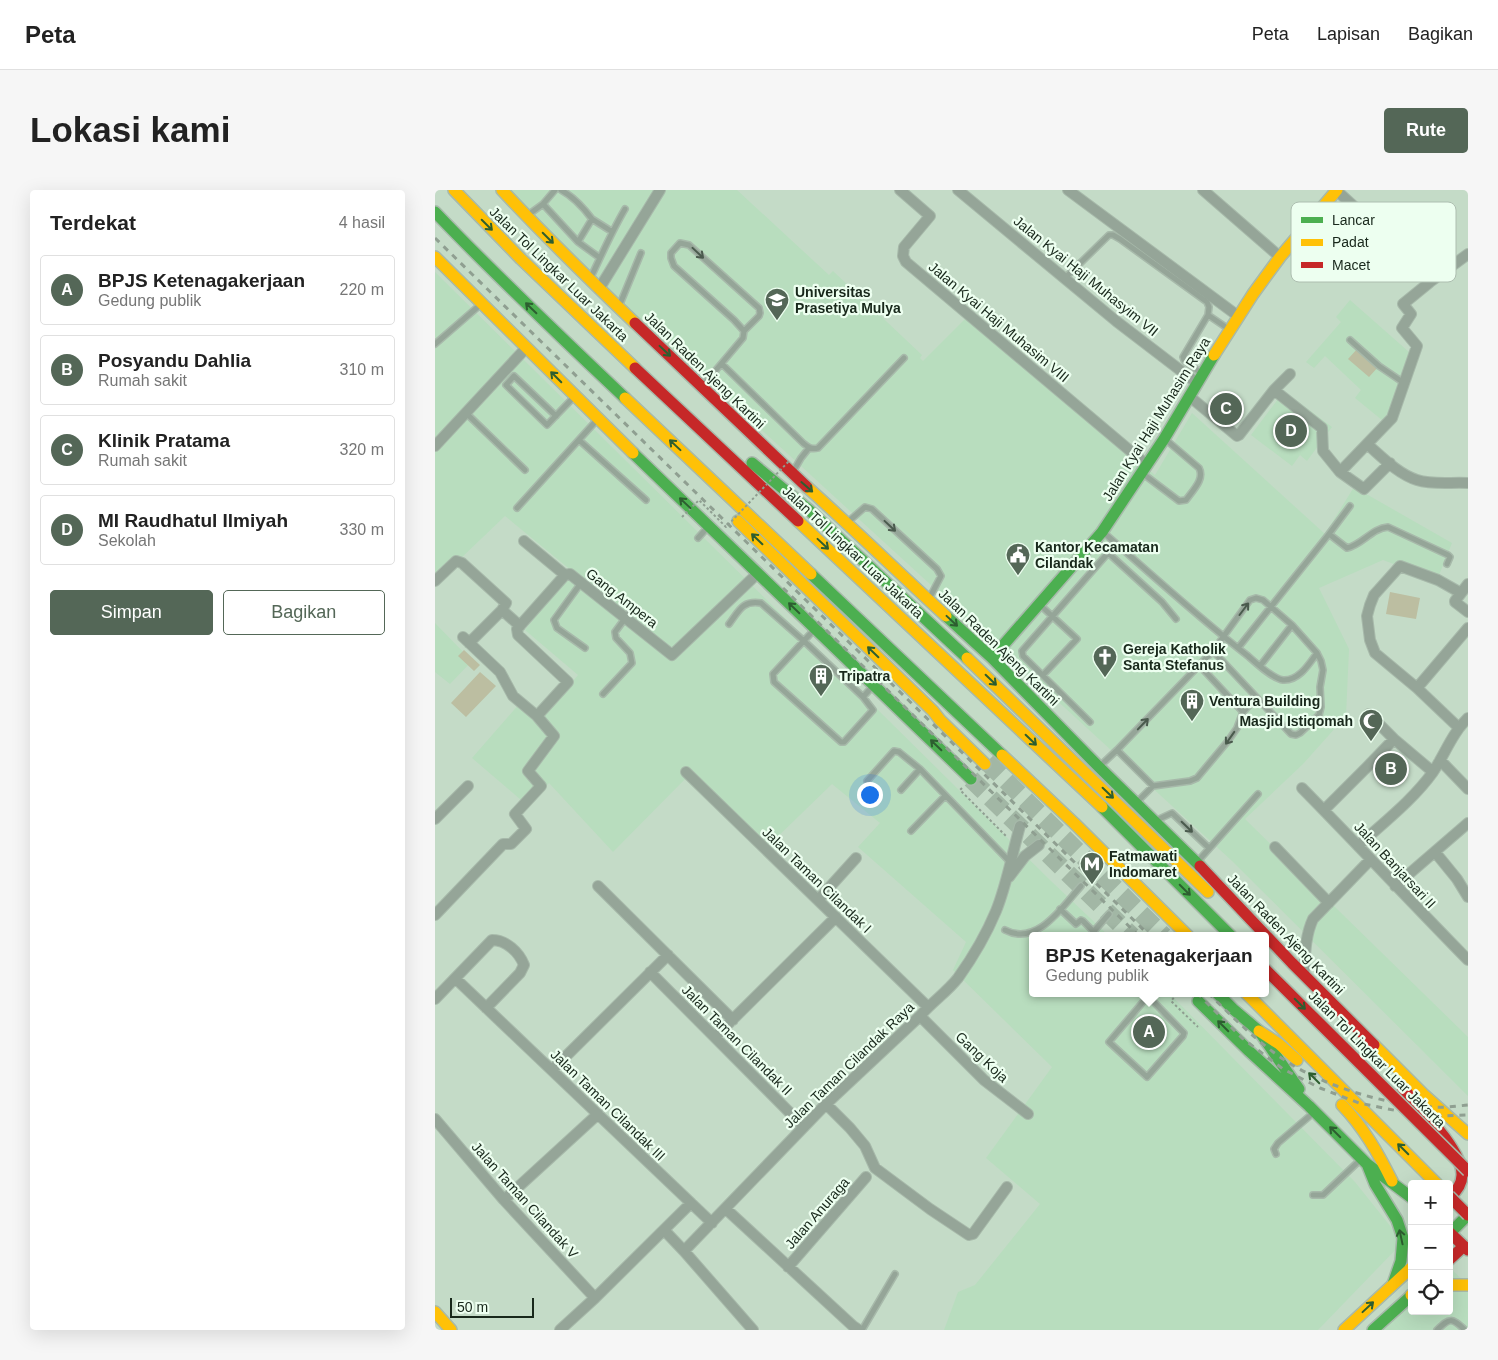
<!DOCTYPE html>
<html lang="id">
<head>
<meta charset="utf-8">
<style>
  body { margin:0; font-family:Arial,sans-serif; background:#f6f6f6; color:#222 }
  .controls { position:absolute; right:15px; bottom:15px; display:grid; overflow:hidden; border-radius:5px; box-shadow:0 5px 20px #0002 }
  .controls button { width:45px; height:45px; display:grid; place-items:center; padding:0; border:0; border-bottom:1px solid #e0e0e0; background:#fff; color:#222; font:25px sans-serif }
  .scale { position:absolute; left:15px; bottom:12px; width:84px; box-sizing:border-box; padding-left:5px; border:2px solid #18281b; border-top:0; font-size:14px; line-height:18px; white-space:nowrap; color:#18281b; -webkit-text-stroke:4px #edfff0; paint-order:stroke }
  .you { position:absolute; left:434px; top:604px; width:18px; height:18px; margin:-12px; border:4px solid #fff; border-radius:50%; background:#1a73e8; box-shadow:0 0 0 8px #1a73e833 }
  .badge { display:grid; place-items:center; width:32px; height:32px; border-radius:50%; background:#546757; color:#fff; font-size:16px; font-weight:700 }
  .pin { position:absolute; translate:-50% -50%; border:2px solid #fff; box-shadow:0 1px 5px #0006 }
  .popup { position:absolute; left:594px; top:742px; width:240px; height:65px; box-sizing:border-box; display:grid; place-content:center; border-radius:5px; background:#fff; filter:drop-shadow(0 1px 4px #0005); font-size:16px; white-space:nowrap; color:#767676 }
  .popup b { font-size:19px; color:#222 }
  .popup::after { content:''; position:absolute; left:50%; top:100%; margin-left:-10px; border:10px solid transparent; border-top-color:#fff }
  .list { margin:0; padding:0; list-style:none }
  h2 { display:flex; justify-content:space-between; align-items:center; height:65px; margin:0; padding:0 20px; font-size:21px }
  h2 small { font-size:16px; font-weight:400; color:#767676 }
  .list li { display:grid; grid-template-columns:32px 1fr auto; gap:15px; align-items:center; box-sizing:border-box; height:70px; margin:0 10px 10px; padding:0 10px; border:1px solid #e0e0e0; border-radius:5px }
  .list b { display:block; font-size:19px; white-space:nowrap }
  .list p { margin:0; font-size:16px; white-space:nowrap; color:#767676 }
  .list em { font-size:16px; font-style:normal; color:#767676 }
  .actions { display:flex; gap:10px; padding:15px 20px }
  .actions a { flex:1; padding:11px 0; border:1px solid #546757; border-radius:5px; text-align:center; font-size:18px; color:#546757 }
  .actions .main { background:#546757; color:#fff }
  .icon { flex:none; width:28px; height:28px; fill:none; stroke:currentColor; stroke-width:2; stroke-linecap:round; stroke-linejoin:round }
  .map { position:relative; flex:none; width:1033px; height:1140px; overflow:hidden; border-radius:5px }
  header { display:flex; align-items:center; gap:30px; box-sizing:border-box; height:70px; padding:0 25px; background:#fff; border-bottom:1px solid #e0e0e0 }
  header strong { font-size:24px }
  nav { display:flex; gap:28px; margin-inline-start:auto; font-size:18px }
  .intro { display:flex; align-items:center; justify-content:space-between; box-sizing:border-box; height:120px; padding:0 30px }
  h1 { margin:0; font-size:35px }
  .button { padding:12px 22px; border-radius:5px; background:#546757; color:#fff; font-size:18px; font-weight:700 }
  main { display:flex; gap:30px; padding:0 30px }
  aside { flex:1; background:#fff; border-radius:5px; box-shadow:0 5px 20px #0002 }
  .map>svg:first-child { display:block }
</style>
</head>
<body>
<header>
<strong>Peta</strong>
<nav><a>Peta</a><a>Lapisan</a><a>Bagikan</a></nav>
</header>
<div class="intro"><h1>Lokasi kami</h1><a class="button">Rute</a></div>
<main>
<aside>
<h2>Terdekat<small>4 hasil</small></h2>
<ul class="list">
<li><span class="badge">A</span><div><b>BPJS Ketenagakerjaan</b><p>Gedung publik</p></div><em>220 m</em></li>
<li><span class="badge">B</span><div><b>Posyandu Dahlia</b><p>Rumah sakit</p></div><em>310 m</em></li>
<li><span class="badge">C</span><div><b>Klinik Pratama</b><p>Rumah sakit</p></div><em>320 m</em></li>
<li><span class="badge">D</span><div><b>MI Raudhatul Ilmiyah</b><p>Sekolah</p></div><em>330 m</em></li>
</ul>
<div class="actions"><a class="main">Simpan</a><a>Bagikan</a></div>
</aside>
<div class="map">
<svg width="1033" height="1140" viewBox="0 0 1033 1140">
  <rect width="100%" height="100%" fill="#c4dbc7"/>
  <path fill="#b8ddbe" d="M72,0H302L394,85L398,81L487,165L485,168L488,171L533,126L720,285L757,223L890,344L919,297L1017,353L1002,390L948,370L884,398L914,459L911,526L868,574L810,629L1033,847V906L796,670L116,47Z
    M0,82L616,691L674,746H598V803H734L920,992L968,1052L883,1140H509L523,1102L540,1095L605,1014L551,968L617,877L518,780L531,752L423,657L445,633L397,594L332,657L257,582L178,662L114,593L93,616L37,568L86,512L112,523L143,485L90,440L137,381L70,326L0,393Z
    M915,110L982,169L953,235L920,208L926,200L890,166L879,178L871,172L906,132L901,127Z
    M849,201L897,237L872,271L865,265L857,276L816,245Z
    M0,433L37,471L15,494L0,482Z
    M1014,1077L1033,1095V1140H946L977,1113V1121H1014Z"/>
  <path fill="#bcbea1" d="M923,158L944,176L934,187L913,169Z
    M955,402L985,408L981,429L951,424Z
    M29,460L45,475L39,481L23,466Z
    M45,482L61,496L31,527L16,513Z"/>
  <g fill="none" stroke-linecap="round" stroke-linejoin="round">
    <path stroke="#a2b7a5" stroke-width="18" stroke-dasharray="18 9" stroke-linecap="butt" d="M552,572L729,746
      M536,589L697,746"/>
    <defs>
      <path id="lane" d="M126,0C139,7 148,17 157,29
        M108,14L143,52L165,68
        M93,25L108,14L120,0
        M143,52L157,29L176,41
        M156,87C167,64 177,41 190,19
        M630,88L674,45H678L685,49L772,112L774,117L773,125L748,167L749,170L767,184
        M185,114L206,63
        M773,125L795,140
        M915,150L944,176L969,193
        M0,154L45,115
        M287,174L368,253C373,257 376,260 383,258L469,168
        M270,193L308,148L309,141L324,126L325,123L324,118L254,55L245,53L236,63V68L239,76L299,130L309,141
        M31,223L90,280
        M121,226L79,186L71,195L112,235L137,209
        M144,250L211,310
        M359,280L366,268L374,258
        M707,283L744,311L751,310C758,300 770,289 764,278L730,249
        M915,316L894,344L912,358C927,355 937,338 953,337L1013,365L1015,367L1012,374
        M82,318L161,231
        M414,331L430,317L437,319L502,379L506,386L495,407
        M668,342C716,384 763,427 813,466C821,473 838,489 848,490C864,491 874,474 882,463
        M263,348L272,338
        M660,351L727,412L741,429
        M146,393L119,430L122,438L150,458
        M604,414L642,449L608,485
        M294,434C304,421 307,410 326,413L369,451L428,507L437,497
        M378,441L338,484L339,492L406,552H409L438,520L428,507
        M803,458L894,344
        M764,475L808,522
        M825,476L857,435
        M168,504L197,473L195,463L181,448L180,442L197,419
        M655,532L588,466L587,461L673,363
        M682,560L718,596
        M665,576L682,560L778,461L815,410L821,408L828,410L857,435L882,463L886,471L888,480L885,497L886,517L884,525L865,543L861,545L856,544L778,461
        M432,591L459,561L464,562L485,579L575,672
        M466,600L485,579
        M703,611L718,596L755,591L762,588L793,551L802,538L808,522L821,508
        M722,630L737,623L774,658
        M476,641L510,606
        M764,670L823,604
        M625,719L641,734L646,730L648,731L663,746
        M570,740C602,757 628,716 646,696
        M659,741L674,724
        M713,806L749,843L748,846L712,887L674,852Z
        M841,964L839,959L843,953L877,924
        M878,1005H888L924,971
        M427,1140L460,1084
        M1002,1140C1015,1128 1016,1127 1030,1140"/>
      <path id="street" d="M465,0L495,26L469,57L468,66L471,72L712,275
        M523,0L681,131L762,193
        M633,0L803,126
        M768,0L845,67
        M901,0L948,43L995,92
        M164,99L225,0
        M839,200L887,238L888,261L905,282L929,299L955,273
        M754,206L802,246L804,245L839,200L855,184
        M932,254C947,267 963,284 982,290C998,295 1016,292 1033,293
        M0,256L91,158
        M905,282L957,228L982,156L967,138L976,124L968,114L995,92L1033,64
        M89,351L130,385
        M0,391L21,371L27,373L71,413L67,420L34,453
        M1033,394L1020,411V412L1033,422
        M67,420L85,436
        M982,498L1033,438
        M934,524L959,549L998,582
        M102,526L133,492L83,445L82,439L130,385L135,384L237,465L323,383
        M1023,537L982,498L940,463L935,450L932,426L935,415L939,405L965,376L1003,390L1026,403
        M1005,570L1033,599
        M251,582L493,817
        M867,598C923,655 977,713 1033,770
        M889,620L933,576L959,549
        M0,629L33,596
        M923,656C948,633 978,610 998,582C1010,564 1017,543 1033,528
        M840,657L894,713
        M1000,662L1022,689L1033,707
        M574,687L590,666L604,655
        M163,696L298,830
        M960,696L1033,633
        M383,710L421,668
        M0,725L68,654H76L91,639L80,624L106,596L93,581L119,546L102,526L78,506L65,482L28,447
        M215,782L369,937
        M869,785C870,766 870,746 878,729L936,669
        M21,789L277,1033
        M0,809L57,750C71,750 84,762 89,775L85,783L51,818
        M485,826L549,890L593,924
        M280,847L401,727
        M117,880L233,765
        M391,914L415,938L430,956L440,978L495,1019L534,1045L538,1044L572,997
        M0,929L69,1010L160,1108
        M69,1010L163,924
        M291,1019L418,1136L424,1140
        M229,1040L249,1061L318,1140
        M249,1061L391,914L485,826C497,812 512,802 523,788C538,767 551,745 561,721C572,694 577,664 585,636
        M353,1077L431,987
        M125,1140L160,1108L256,1013"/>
      <path id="fast" d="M0,22C61,86 126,147 190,208
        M198,263L536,589
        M317,273L375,321L532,468
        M376,384L567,565
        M511,426L557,468L664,577L765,676
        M557,468L667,342L729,249L779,165
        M667,617L796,746
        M782,803L798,819L824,841L864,899
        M763,811L814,861L874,916L932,974L977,1008
        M932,974L940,994L962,1030L968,1048L966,1071L958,1094
        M1015,1043L1033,1025
        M938,1140L977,1105"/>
      <path id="slow" d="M19,0L86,69L200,178
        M67,0C110,46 155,90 200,133
        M0,67L198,263
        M779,165L818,104L845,67L902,0
        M190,208L376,384
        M372,297C419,339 464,383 511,426
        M303,331L498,521L505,530L550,574
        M363,331L667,617
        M532,468L773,702
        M567,565L639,633L753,746
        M811,803L1002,994
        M824,841L844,854L862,870
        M939,855L988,904L1033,944
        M907,915C929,938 943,963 957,991
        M1014,1095H1033
        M976,1105H977
        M0,1122L16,1140
        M909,1140L977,1077"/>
      <path id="jam" d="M200,133L372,297
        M200,178L363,331
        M765,676L857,773L939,855
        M967,897C983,916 1028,961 1027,985C1027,995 1021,1002 1014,1008
        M1014,1042L1033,1060
        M1014,1070L1029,1056"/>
    </defs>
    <use href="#lane" stroke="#a7b9aa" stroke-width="8"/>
    <use href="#street" stroke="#a7b9aa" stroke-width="12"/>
    <use href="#fast" stroke="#a7b9aa" stroke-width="14"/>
    <use href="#slow" stroke="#a7b9aa" stroke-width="14"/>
    <use href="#jam" stroke="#a7b9aa" stroke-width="14"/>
    <path stroke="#8f9e91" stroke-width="2" stroke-dasharray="2.5 2.5" stroke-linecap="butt" d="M527,598L525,600L571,646
      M742,804L736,811L763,837"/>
    <use href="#lane" stroke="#95a598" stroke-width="5"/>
    <use href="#street" stroke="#95a598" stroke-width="10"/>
    <use href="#fast" stroke="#4caf50" stroke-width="11"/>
    <use href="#slow" stroke="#ffc107" stroke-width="11"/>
    <use href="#jam" stroke="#c62828" stroke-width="11"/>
    <path stroke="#8f9f91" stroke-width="3" stroke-dasharray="6 6" stroke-linecap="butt" d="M0,48L715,746
      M348,398L704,746
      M762,803L807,848L848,879L885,898L924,913L963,921L1002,926L1033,925
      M773,803C798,827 822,852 851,871C891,897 951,915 999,917C1010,918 1022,916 1033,915"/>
    <defs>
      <path id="jam-bridge" d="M830,779L1033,981
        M1014,1006L1033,1025"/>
    </defs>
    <use href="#jam-bridge" stroke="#a7b9aa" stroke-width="14" stroke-linecap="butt"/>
    <path stroke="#8f9e91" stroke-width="2" stroke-dasharray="2.5 2.5" stroke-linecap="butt" d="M247,327L264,310L291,337L354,271"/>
    <use href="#jam-bridge" stroke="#c62828" stroke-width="11"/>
  </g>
  <defs><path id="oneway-shaft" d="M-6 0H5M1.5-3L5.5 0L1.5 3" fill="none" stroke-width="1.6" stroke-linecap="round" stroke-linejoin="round" transform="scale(1.25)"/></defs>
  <g stroke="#2d5e30">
    <use href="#oneway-shaft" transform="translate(52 35) rotate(45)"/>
    <use href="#oneway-shaft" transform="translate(113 48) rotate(45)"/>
    <use href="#oneway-shaft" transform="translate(96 118) rotate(-136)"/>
    <use href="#oneway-shaft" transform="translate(230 161) rotate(43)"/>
    <use href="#oneway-shaft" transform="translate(121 187) rotate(-135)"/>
    <use href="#oneway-shaft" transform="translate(240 255) rotate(-137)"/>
    <use href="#oneway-shaft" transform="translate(372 297) rotate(41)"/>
    <use href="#oneway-shaft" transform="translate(250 313) rotate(-137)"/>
    <use href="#oneway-shaft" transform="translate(322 349) rotate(-136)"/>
    <use href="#oneway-shaft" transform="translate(388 354) rotate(43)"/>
    <use href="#oneway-shaft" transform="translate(359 418) rotate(-136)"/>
    <use href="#oneway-shaft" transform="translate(517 431) rotate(43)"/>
    <use href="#oneway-shaft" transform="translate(438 462) rotate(-136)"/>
    <use href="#oneway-shaft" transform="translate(556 490) rotate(44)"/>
    <use href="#oneway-shaft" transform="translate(596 550) rotate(44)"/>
    <use href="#oneway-shaft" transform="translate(501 555) rotate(-136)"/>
    <use href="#oneway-shaft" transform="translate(673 603) rotate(44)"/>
    <use href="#oneway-shaft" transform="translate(750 700) rotate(45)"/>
    <use href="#oneway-shaft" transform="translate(865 814) rotate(45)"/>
    <use href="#oneway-shaft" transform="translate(788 836) rotate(-135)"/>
    <use href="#oneway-shaft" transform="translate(879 888) rotate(-135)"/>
    <use href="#oneway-shaft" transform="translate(900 942) rotate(-135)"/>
    <use href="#oneway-shaft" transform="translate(968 959) rotate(-135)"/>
    <use href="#oneway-shaft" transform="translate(966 1047) rotate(-102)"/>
    <use href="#oneway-shaft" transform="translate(933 1117) rotate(-43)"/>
  </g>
  <g stroke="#4a5a4d">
    <use href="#oneway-shaft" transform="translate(263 63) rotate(43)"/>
    <use href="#oneway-shaft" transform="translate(455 336) rotate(43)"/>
    <use href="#oneway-shaft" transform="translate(809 419) rotate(-53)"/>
    <use href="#oneway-shaft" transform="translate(708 534) rotate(-46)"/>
    <use href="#oneway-shaft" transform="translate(795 548) rotate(125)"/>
    <use href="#oneway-shaft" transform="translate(752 637) rotate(44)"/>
  </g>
  <defs>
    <symbol id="university-pin" viewBox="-11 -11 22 30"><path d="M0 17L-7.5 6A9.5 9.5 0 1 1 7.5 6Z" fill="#546757" stroke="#edfff0"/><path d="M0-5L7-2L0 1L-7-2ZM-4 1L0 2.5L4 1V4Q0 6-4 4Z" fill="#fff"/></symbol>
    <symbol id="civic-pin" viewBox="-11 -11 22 30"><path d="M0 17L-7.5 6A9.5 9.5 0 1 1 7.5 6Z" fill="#546757" stroke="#edfff0"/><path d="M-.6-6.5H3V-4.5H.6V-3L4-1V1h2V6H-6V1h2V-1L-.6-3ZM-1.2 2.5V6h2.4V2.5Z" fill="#fff"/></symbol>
    <symbol id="church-pin" viewBox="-11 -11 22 30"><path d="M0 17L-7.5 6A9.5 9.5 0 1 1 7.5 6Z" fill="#546757" stroke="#edfff0"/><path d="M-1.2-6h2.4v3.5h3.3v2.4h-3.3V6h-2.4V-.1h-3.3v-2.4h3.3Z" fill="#fff"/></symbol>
    <symbol id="building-pin" viewBox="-11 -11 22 30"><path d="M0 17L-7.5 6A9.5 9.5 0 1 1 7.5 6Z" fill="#546757" stroke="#edfff0"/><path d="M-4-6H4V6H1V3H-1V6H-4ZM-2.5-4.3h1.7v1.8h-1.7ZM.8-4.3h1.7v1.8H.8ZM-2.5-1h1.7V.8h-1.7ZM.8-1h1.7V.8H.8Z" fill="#fff"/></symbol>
    <symbol id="mosque-pin" viewBox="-11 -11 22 30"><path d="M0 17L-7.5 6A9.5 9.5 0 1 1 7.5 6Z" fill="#546757" stroke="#edfff0"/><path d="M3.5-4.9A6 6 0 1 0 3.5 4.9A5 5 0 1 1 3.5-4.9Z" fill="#fff"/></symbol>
    <symbol id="metro-pin" viewBox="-11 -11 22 30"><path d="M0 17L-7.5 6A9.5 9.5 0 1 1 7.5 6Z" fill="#546757" stroke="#edfff0"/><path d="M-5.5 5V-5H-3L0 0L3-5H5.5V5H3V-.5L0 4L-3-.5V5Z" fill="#fff"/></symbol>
  </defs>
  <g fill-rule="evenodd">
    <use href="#university-pin" x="328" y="96" width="28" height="38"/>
    <use href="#civic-pin" x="569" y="351" width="28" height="38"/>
    <use href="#church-pin" x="656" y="453" width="28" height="38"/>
    <use href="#building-pin" x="372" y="472" width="28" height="38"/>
    <use href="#building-pin" x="743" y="497" width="28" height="38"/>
    <use href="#mosque-pin" x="922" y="517" width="28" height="38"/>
    <use href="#metro-pin" x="643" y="660" width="28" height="38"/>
  </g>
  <g text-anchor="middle" stroke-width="4.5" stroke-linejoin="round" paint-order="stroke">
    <g font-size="14" fill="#18281b" stroke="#edfff0">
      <text transform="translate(124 84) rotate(44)" y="5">Jalan Tol Lingkar Luar Jakarta</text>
      <text transform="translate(651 86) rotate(39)" y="5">Jalan Kyai Haji Muhasyim VII</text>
      <text transform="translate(564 132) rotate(40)" y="5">Jalan Kyai Haji Muhasim VIII</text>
      <text transform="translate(270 180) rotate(44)" y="5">Jalan Raden Ajeng Kartini</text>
      <text transform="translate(721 229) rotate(-58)" y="5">Jalan Kyai Haji Muhasim Raya</text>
      <text transform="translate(418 362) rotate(43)" y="5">Jalan Tol Lingkar Luar Jakarta</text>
      <text transform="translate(187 408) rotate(38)" y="5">Gang Ampera</text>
      <text transform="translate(564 457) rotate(44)" y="5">Jalan Raden Ajeng Kartini</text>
      <text transform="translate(960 675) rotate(47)" y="5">Jalan Banjarsari II</text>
      <text transform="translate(382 690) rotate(44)" y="5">Jalan Taman Cilandak I</text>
      <text transform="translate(851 744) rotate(46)" y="5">Jalan Raden Ajeng Kartini</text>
      <text transform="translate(302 850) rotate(45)" y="5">Jalan Taman Cilandak II</text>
      <text transform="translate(547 867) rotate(43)" y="5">Gang Koja</text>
      <text transform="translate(942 869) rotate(45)" y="5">Jalan Tol Lingkar Luar Jakarta</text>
      <text transform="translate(414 875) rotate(-44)" y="5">Jalan Taman Cilandak Raya</text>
      <text transform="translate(173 915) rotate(44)" y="5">Jalan Taman Cilandak III</text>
      <text transform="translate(90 1010) rotate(48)" y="5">Jalan Taman Cilandak V</text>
      <text transform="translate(382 1023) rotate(-49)" y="5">Jalan Anuraga</text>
    </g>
    <g font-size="14" font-weight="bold" fill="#18281b" stroke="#edfff0" text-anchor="start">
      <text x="360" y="107">Universitas<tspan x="360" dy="16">Prasetiya Mulya</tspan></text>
      <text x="600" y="362">Kantor Kecamatan<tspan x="600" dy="16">Cilandak</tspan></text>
      <text x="688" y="464">Gereja Katholik<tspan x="688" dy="16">Santa Stefanus</tspan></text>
      <text x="404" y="491">Tripatra</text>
      <text x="774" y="516">Ventura Building</text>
      <text x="918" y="536" text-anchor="end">Masjid Istiqomah</text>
      <text x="674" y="671">Fatmawati<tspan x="674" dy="16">Indomaret</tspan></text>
    </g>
  </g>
  <rect x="856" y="12" width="165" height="80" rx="8" fill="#edfff0" stroke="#adbeb0" stroke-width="1"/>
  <rect x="866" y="27" width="22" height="6" fill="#4caf50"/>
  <rect x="866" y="49" width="22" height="7" fill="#ffc107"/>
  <rect x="866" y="72" width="22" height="6" fill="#c62828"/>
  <g font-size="14" fill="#18281b">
    <text x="897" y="35">Lancar</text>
    <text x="897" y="57">Padat</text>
    <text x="897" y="80">Macet</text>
  </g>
</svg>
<div class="controls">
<button>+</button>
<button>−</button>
<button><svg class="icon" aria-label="locate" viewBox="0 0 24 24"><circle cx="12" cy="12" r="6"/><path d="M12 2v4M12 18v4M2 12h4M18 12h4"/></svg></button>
</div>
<div class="scale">50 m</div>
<div class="you"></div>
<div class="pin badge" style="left:714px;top:842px">A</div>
<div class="popup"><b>BPJS Ketenagakerjaan</b>Gedung publik</div>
<div class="pin badge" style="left:956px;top:579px">B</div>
<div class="pin badge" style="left:791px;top:219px">C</div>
<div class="pin badge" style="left:856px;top:241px">D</div>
</div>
</main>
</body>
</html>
